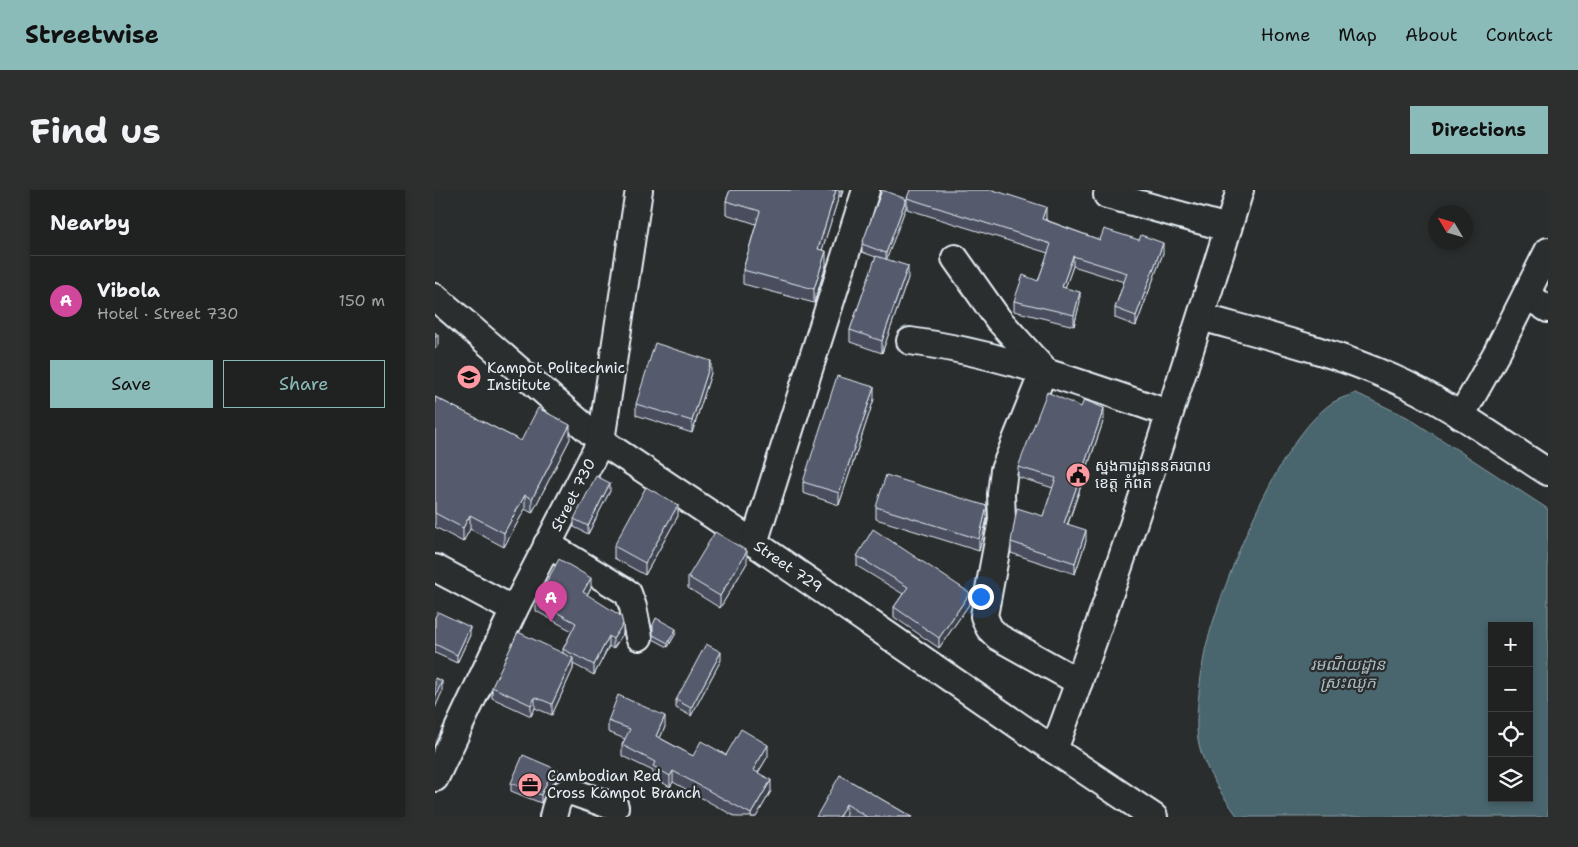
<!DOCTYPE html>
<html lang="en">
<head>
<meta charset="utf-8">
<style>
  body { margin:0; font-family:"Shantell Sans","Noto Sans Khmer",sans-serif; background:#2d2f2f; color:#f1f3f6 }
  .controls { position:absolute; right:15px; bottom:15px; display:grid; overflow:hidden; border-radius:0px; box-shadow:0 2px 8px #0003 }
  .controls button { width:45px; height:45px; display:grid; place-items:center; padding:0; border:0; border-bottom:1px solid #3d3f40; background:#202222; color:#f1f3f6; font:25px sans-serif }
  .compass { position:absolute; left:993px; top:15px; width:45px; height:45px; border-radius:50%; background:#202222; box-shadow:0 2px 8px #0003; rotate:308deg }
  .you { position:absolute; left:545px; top:406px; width:18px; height:18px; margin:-12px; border:4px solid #fff; border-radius:50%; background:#1a73e8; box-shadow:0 0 0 8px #1a73e833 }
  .badge { display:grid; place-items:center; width:32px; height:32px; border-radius:50%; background:#8bbbb9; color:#fff; font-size:16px; font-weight:700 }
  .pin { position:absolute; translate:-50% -41px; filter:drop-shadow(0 1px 2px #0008) }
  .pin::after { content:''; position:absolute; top:26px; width:18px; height:15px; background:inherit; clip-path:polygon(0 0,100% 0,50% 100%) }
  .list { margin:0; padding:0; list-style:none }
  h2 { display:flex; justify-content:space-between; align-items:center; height:65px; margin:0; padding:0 20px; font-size:21px }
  h2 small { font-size:16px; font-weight:400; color:#a2a4a5 }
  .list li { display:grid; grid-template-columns:32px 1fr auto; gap:15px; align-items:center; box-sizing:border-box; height:90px; padding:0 20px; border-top:1px solid #3d3f40 }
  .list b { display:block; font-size:19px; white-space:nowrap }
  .list p { margin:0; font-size:16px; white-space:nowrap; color:#a2a4a5 }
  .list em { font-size:16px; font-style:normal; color:#a2a4a5 }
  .actions { display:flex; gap:10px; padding:15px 20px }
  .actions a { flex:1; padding:11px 0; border:1px solid #8bbbb9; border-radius:0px; text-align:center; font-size:18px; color:#8bbbb9 }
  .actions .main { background:#8bbbb9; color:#111 }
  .icon { flex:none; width:28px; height:28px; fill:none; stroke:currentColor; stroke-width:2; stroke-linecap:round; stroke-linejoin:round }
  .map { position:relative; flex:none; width:1113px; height:627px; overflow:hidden; border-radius:0px }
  header { display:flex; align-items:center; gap:30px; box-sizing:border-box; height:70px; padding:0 25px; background:#8bbbb9; color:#111 }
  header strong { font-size:24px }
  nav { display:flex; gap:28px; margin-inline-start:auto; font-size:18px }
  .intro { display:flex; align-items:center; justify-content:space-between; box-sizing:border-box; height:120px; padding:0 30px }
  h1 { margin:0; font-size:35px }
  .button { padding:12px 22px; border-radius:0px; background:#8bbbb9; color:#111; font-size:18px; font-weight:700 }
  main { display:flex; gap:30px; padding:0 30px }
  aside { flex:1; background:#202222; border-radius:0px; box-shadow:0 2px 8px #0003 }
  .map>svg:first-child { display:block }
</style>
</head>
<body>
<header>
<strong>Streetwise</strong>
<nav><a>Home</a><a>Map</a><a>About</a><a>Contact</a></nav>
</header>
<div class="intro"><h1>Find us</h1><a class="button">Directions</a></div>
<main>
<aside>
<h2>Nearby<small></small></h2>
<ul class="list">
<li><span class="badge" style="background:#d1479c">A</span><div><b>Vibola</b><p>Hotel · Street 730</p></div><em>150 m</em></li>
</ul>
<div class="actions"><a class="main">Save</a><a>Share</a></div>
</aside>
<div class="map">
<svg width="1113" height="627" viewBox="0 0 1113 627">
  <rect width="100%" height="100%" fill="#2a2d2e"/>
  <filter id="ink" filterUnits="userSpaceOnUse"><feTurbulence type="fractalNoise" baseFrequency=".02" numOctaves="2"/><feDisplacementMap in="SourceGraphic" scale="10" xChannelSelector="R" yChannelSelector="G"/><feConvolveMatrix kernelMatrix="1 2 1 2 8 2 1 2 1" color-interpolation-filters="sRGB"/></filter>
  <g filter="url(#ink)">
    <path fill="#48656d" stroke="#889da5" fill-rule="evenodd" d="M921,203L972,227L1113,319V627H803C785,602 763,571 762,539C761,521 767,474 771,456C788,393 843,249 897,213C904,208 914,206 921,203ZM1057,436H1094V608H1057Z"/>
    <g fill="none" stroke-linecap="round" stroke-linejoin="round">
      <defs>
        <g id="minor">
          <path d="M672,5L793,38"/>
          <path d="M520,68L563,129L609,180L569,280L566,304L567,330L549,426L554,438L563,447L644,492"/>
          <path d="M1091,105L1113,119"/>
          <path id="s1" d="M0,107L166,251L319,353L619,560L719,627"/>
          <path d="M766,127C830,145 896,161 957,188C1012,212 1062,250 1113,282"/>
          <path d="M475,151C565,163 648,194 733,223"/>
          <path d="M1026,226L1062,162L1113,61"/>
          <path d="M319,353L431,0"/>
          <path d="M112,354L193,403L198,417L204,447"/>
          <path d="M0,378L79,420"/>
          <path d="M619,560C687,376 747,188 805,0"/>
          <path id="s2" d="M0,588L79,420L166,251L204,0"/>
          <path d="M118,627C121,616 122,604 135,601L180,617"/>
        </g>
      </defs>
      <use href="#minor" stroke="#e8f1f8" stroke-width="30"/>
      <use href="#minor" stroke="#2a2d2e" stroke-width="26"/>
    </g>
    <path fill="#484d5d" stroke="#e8f1f8" d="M295,0H408L406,7L404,6L387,60L391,75L379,113L308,94V80L321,34L291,24V11Z
      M472,8L611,28V30L665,50L728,63L701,136L680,128V118L689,92L638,76L630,98L645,112L639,136L579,121V111L603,91L613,63L472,19Z
      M471,17L451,69L473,88L447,163L415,152V140L441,67L427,62V54Z
      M276,183L257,243L201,225V214Z
      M0,207L86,251L135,249L97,323L90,319L69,357L35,339L28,352L0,337Z
      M439,209L404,315L368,303V292Z
      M669,229L633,334L651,351L640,384L576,363V352L608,326L618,298L583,287V277Z
      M175,301L153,344L139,337V329Z
      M441,317L552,328L544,361L441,329Z
      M243,326L210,385L179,368V356Z
      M422,366L535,413L504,458L459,427V417L468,404L422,376Z
      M312,373L285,418L253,398V387Z
      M156,398L152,405L188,444L178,459L174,456L159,485L138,474V479L117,525L100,518L96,526L57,508V497L128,463V459L137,441L101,421V411Z
      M0,427L35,445L22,473L0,463Z
      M218,435L241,443L233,457L218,449Z
      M286,470L256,526L241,518V510Z
      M173,531L230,537L225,548L258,566L291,565L333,566L323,583L336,601L321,627H301L238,592L235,597L218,587V581L187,566V555L190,549L173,542Z
      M405,585L477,627H413L411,626Z
      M123,588L112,600L106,613L76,601V593Z"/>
    <path fill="#3b3f4c" stroke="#e8f1f8" d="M401,0H404V6L383,73V59Z
      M406,0H408L406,7Z
      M471,9V17L451,71V63Z
      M611,17V28L607,39V29Z
      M728,53V63L701,136V126Z
      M391,61V75L379,113V99Z
      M638,66V76L627,107V97Z
      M473,76V88L447,163V151Z
      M645,102V112L639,136V125Z
      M3,145V155L0,159V148Z
      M276,171V183L257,243V231Z
      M439,197V209L404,315V303Z
      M669,218V229L629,344V333Z
      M135,235V249L97,323V309Z
      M175,293V301L153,344V336Z
      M90,305V319L69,357V343Z
      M243,315V326L210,385V373Z
      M552,316V328L544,361V349Z
      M35,325V339L28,352V338Z
      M651,340V351L640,384V373Z
      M312,361V373L285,418V406Z
      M156,388V398L148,412V402Z
      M535,403V413L504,458V448Z
      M188,434V444L178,459V449Z
      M35,437V445L22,473V465Z
      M241,439V443L233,457V453Z
      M174,446V456L159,485V475Z
      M286,462V470L256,526V518Z
      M138,468V479L117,525V514Z
      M7,491V502L0,518V507Z
      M100,507V518L96,526V515Z
      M230,526V537L221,557V546Z
      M333,555V566L318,591V580Z
      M123,580V588L112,600L106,613V605L112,592Z
      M238,581V592L235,597V586Z
      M336,590V601L321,627H316V624Z
      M411,614V627H404Z"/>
    <path fill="#545a6c" stroke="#e8f1f8" d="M295,0H401L383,59L391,61L379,99L308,80L325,21L291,11Z
      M447,0L471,9L451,63L427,54Z
      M475,0H558L611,17L607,29L665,50L669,39L704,50L706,45L728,53L701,126L680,118L692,83L638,66L627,97L645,102L639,125L579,111L588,85L603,91L616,54L472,8Z
      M441,66L473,76L447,151L415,140Z
      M0,142L3,145L0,148Z
      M220,153L276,171L257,231L201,214Z
      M402,186L439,197L404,303L368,292Z
      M612,202L646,217L649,210L669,218L629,333L651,340L640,373L576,352L582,318L608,326L621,288L583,277Z
      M0,207L86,251L103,218L135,235L97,309L90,305L69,343L35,325L28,338L0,323Z
      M451,285L552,316L544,349L441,317Z
      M161,286L175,293L153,336L139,329Z
      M211,297L243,315L210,373L179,356Z
      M438,339L535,403L504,448L459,417L473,397L422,366Z
      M280,342L312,361L285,406L253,387Z
      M124,369L156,388L148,402L186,426L188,434L178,449L174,446L159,475L128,459L141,433L101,411Z
      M3,422L35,437L22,465L0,454V427Z
      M221,428L241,439L233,453L218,445V435Z
      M83,442L138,468L117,514L100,507L96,515L57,497Z
      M271,454L286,462L256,518L241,510Z
      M0,488L7,491L0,507Z
      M183,505L230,526L221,546L258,566L266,551L291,565L306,539L333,555L318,580L336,590L316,624L238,581L235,586L218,576L220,572L187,555L195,539L173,531Z
      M88,565L123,580L112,592L106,605L76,593Z
      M405,585L477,627H432L411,614L404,627H381Z"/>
  </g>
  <defs>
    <symbol id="university-disc" viewBox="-11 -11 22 22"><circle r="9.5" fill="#ff9aa2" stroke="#2a2d2e"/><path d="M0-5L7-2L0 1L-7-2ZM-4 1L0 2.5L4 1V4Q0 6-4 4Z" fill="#111"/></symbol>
    <symbol id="civic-disc" viewBox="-11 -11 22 22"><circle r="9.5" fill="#ff9aa2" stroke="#2a2d2e"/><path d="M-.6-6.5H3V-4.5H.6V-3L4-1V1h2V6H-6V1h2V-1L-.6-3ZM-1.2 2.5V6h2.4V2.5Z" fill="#111"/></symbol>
    <symbol id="office-disc" viewBox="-11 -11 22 22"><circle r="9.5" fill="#ff9aa2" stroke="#2a2d2e"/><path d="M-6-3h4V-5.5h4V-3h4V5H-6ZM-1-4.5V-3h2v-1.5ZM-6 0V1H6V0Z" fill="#111"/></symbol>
  </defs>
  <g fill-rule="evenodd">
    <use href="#university-disc" x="20" y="173" width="28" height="28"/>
    <use href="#civic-disc" x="629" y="271" width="28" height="28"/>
    <use href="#office-disc" x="81" y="581" width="28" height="28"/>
  </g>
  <g text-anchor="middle" stroke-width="4.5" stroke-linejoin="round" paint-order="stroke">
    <g font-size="15" fill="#e8f1f8" stroke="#2a2d2e" text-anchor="start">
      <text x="52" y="183">Kampot Politechnic<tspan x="52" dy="17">Institute</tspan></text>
      <text x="660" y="281">ស្នងការដ្ឋាននគរបាល<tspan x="660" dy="17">ខេត្ត កំពត</tspan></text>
      <text x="112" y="591">Cambodian Red<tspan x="112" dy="17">Cross Kampot Branch</tspan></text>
    </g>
    <g font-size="15" fill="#e8f1f8" stroke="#2a2d2e">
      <text dy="5" stroke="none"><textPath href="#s2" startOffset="315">Street 730</textPath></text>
      <text dy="5" stroke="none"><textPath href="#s1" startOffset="445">Street 729</textPath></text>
    </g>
    <g font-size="16" font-style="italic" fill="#a8b9c0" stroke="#2a2d2e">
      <text x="913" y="480">រមណីយដ្ឋាន<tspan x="913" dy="18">ស្រះឈូក</tspan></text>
    </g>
  </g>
</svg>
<div class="controls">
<button>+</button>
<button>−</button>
<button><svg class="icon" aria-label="locate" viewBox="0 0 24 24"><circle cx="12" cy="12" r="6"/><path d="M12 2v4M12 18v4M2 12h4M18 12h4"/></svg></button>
<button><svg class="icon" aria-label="layers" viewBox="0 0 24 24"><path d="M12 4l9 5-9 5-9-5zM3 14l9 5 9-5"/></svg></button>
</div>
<svg class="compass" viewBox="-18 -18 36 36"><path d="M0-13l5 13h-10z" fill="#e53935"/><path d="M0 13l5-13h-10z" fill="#a2a4a5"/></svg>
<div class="you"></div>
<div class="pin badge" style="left:116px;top:432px;background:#d1479c">A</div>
</div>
</main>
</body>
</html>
